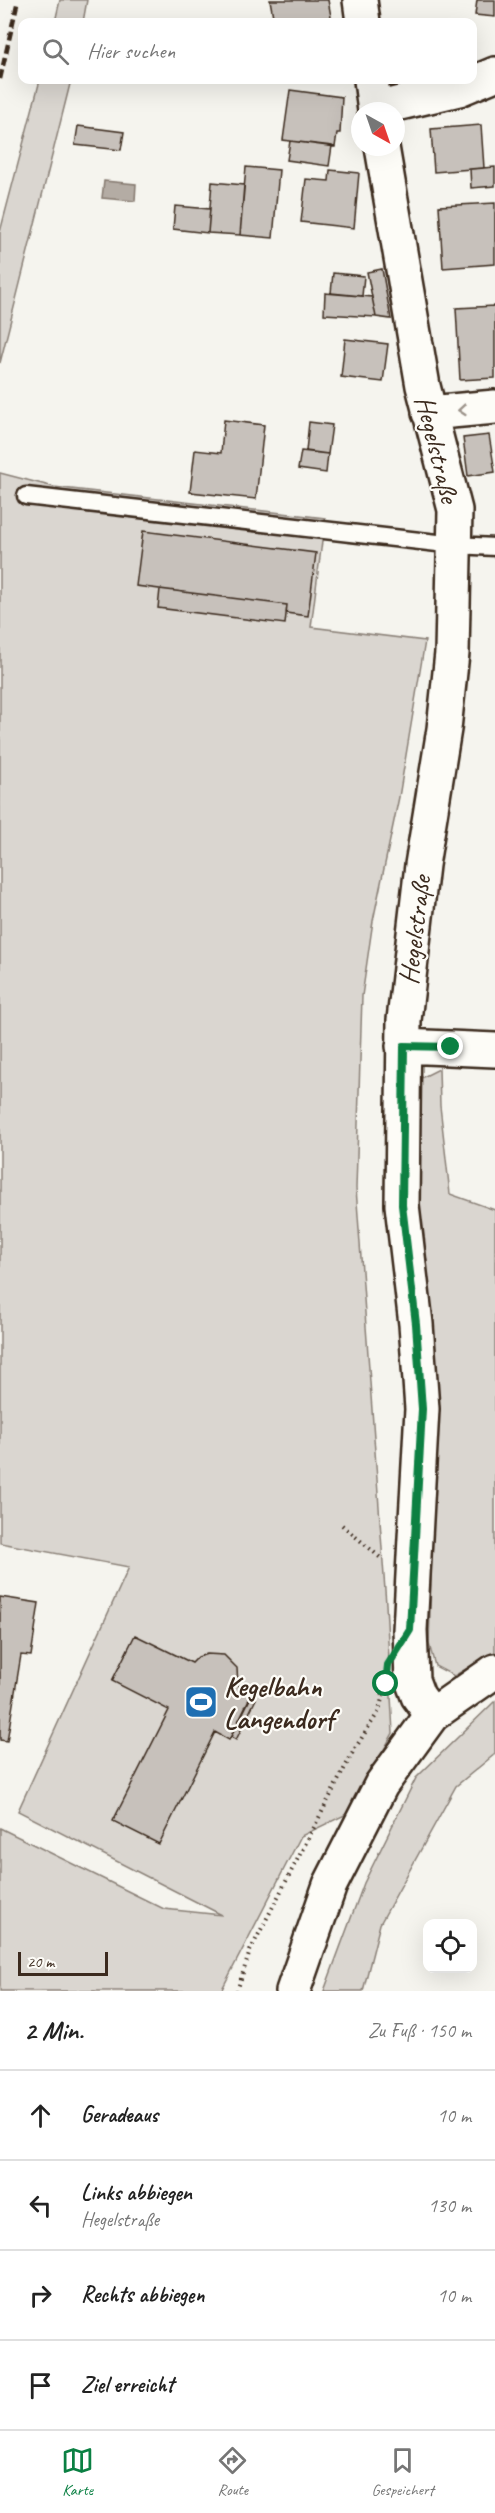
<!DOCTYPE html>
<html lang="de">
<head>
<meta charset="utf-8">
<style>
  body { margin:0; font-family:Caveat,sans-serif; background:#f2f2f2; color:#222 }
  .controls { position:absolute; right:18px; bottom:18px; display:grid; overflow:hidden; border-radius:12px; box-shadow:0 6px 24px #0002 }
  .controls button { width:54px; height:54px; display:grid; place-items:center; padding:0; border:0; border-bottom:2px solid #e0e0e0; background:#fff; color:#222; font:30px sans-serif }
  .compass { position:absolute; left:351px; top:102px; width:54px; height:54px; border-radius:50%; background:#fff; box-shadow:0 6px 24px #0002; rotate:140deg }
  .scale { position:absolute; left:18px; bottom:15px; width:90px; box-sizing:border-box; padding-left:6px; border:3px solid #3b2a1e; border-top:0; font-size:16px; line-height:21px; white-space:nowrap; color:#3b2a1e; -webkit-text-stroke:4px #fdfcf7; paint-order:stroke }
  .stop { position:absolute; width:18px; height:18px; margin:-14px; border:4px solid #0b8043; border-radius:50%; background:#fff }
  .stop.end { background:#0b8043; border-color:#fff; box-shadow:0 2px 6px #0008 }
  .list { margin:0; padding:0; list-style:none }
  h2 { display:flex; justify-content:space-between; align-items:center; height:78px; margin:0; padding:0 24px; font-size:26px }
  h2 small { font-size:20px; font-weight:400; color:#767676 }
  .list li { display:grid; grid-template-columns:39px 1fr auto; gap:18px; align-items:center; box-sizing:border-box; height:90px; padding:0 24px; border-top:2px solid #e0e0e0 }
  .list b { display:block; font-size:22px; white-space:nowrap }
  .list p { margin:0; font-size:20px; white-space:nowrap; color:#767676 }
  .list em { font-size:20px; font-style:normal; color:#767676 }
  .icon { flex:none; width:33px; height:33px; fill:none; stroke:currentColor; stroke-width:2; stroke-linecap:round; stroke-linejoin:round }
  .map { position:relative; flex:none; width:495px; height:1991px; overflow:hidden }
  .search { position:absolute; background:#fff; box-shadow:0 6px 24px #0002; left:18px; right:18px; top:18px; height:66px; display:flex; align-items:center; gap:15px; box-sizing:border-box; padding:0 21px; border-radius:12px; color:#767676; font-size:22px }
  .sheet { height:438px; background:#fff }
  nav { display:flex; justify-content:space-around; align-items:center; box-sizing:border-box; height:84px; border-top:2px solid #e0e0e0; background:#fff; font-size:16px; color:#767676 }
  nav a { display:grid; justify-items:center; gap:3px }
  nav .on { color:#0b8043 }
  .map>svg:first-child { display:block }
</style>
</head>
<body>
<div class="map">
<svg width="495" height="1991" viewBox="0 0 495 1991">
  <rect width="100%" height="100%" fill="#f5f4ee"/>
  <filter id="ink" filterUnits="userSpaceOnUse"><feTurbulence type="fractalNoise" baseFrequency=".0167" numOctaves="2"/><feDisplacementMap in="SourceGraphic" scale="12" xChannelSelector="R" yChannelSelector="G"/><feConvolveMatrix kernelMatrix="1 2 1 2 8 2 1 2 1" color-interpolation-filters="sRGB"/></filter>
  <g filter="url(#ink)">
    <path fill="#dad6d0" stroke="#8a8077" stroke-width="1.5" d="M60,0H87L83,22H55Z
      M40,80H71L0,363V232Z
      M0,473L54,487L325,518L311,627L425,641L399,797L373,921L362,996L356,1188L386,1604L393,1733L349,1813L301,1836L221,1991H0V1828L164,1909L222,1915L18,1811L129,1567L0,1543Z
      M439,1069L440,1106L450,1194L495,1210V1652L454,1676L435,1666L429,1644L434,1480L428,1297L413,1132L419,1079Z
      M495,1701V1754L456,1786L380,1924L363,1991H324L364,1883L416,1778Z"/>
    <path fill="#b4aca4" stroke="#84786e" stroke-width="1.5" d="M104,181L136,184L135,201L102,198Z"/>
    <path fill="#c7c1bb" stroke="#3b2a1e" stroke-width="1.5" d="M270,0H328L332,22H274Z
      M477,0H495V17L475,15Z
      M290,90L342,97L340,133H337L335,147L283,140Z
      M481,125L484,168L434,172L431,129Z
      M78,126L124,132L121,150L75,145Z
      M290,141L332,146L329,166L287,160Z
      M246,167L279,170L273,238L240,235Z
      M495,167V186L471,188L470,169Z
      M330,170L359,173L354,228L301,222L306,179L329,181Z
      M212,182L244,185L240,235L208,233Z
      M495,203V264L443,268L439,206Z
      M175,206L210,209L208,233L173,229Z
      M382,269L391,319L376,317L367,272Z
      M333,273L364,276L362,296L331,293Z
      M325,293L372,297L376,317L324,314Z
      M495,306V378L460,380L456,308Z
      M345,339L388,344L383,382L341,377Z
      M224,420L264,425L256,499L190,492L195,450L221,453Z
      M309,422L332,425L328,454L306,451Z
      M489,435L495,472L468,476L463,438Z
      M301,451L328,454L326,473L298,469Z
      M143,531L316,553L308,616L286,613L287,605L136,586Z
      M160,589L287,605L285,624L158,608Z
      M0,1597L39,1603L31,1656L21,1655L7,1741L0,1740Z
      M135,1635L192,1663L198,1657L207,1654L224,1655L237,1668L238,1686L252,1693L229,1740L215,1732L159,1844L113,1821L169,1710L112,1681Z
      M251,1697L256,1699L236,1740L231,1737Z"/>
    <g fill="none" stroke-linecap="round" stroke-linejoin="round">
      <defs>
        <path id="lane" d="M26,496L455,545L495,547"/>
        <path id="street" d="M360,0L363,22
          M371,80L375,111
          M375,109L459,89L495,74
          M382,147L423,386L455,510L452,653L444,729L422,865L404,1020L402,1205L416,1324L422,1409L410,1630L412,1680L418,1696L432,1715
          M429,413L495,407
          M403,1046L495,1050"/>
        <path id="secondary" d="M293,1991L330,1885L381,1785L432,1715L495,1671"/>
      </defs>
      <use href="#lane" stroke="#3b2a1e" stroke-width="21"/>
      <use href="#street" stroke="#3b2a1e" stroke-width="38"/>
      <use href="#secondary" stroke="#3b2a1e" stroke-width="38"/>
      <path stroke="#3b2a1e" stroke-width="4" stroke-dasharray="1.5 4.5" stroke-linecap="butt" d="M342,1525L383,1560
        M237,1991L250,1951L354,1750L379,1711L383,1694"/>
      <use href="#lane" stroke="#fdfcf7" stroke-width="16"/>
      <use href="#street" stroke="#fdfcf7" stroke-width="33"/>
      <use href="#secondary" stroke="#fdfcf7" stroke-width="33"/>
      <path stroke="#3b2a1e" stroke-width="4.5" stroke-dasharray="9 4.5" stroke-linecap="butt" d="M0,79L18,0"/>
    </g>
    <defs><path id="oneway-chevron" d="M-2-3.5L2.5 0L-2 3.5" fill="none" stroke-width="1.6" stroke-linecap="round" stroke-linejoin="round" transform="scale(1.5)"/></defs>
    <use stroke="#9c938a" href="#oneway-chevron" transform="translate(462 410) rotate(175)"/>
  </g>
  <g fill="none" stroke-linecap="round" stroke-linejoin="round" filter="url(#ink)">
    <path stroke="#0b8043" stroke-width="8" d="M386,1684L388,1665L410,1630L422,1409L416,1324L402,1205L404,1046L451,1047"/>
  </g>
  <defs>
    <symbol id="stadium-square" viewBox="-11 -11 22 22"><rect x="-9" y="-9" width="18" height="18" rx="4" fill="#1f6fb2" stroke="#fdfcf7"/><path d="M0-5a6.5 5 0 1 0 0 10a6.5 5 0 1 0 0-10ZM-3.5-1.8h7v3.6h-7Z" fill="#fff"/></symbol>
  </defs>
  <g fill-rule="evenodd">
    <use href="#stadium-square" x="182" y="1683" width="38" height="38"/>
  </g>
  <g text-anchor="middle" stroke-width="4.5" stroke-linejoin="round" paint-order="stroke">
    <g font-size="28" fill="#3b2a1e" stroke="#fdfcf7">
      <text transform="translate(438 449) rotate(76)" y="10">Hegelstraße</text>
      <text transform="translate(414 930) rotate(-83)" y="10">Hegelstraße</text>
    </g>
    <g font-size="28" font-weight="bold" fill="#3b2a1e" stroke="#fdfcf7" text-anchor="start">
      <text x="224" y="1696">Kegelbahn<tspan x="224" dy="32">Langendorf</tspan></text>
    </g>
  </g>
</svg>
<div class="controls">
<button><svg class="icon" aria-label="locate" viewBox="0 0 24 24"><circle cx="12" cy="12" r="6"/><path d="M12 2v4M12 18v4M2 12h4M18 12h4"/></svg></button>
</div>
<svg class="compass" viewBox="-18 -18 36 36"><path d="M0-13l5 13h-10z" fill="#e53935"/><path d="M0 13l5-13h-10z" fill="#767676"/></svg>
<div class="scale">20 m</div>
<div class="stop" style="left:386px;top:1684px"></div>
<div class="stop end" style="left:451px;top:1047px"></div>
<div class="search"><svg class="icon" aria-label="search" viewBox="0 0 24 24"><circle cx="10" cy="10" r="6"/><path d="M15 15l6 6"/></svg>Hier suchen</div>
</div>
<section class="sheet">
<h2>2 Min.<small>Zu Fuß · 150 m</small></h2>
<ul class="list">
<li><svg class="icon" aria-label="ahead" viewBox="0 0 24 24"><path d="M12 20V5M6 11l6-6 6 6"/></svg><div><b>Geradeaus</b></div><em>10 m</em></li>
<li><svg class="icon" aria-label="left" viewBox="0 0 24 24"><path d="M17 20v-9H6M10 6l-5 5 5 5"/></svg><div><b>Links abbiegen</b><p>Hegelstraße</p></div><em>130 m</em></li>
<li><svg class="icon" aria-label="right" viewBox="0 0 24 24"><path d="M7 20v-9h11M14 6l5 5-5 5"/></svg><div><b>Rechts abbiegen</b></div><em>10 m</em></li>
<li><svg class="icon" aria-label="arrive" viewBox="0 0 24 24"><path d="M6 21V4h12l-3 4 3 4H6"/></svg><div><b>Ziel erreicht</b></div></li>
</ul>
</section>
<nav>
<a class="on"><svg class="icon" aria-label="map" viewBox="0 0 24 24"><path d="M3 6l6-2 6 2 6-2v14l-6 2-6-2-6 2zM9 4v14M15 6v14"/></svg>Karte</a>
<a><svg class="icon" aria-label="directions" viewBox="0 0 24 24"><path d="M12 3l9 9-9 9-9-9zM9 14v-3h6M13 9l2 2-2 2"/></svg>Route</a>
<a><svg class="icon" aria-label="saved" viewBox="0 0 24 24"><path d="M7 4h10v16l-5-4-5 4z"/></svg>Gespeichert</a>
</nav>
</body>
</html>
